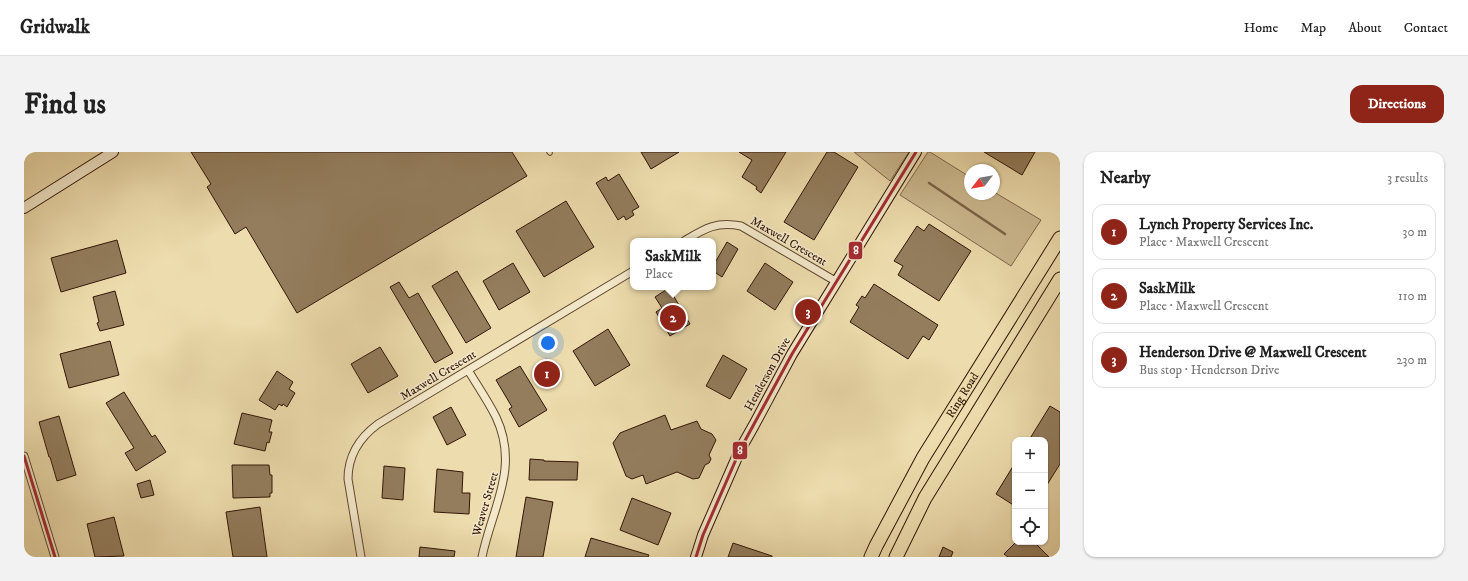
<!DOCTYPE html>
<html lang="en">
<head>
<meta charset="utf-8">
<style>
  body { margin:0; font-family:"IM FELL DW Pica",serif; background:#f2f2f2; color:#222 }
  .controls { position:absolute; right:12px; bottom:12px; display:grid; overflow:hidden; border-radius:8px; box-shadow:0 1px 3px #0004 }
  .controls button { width:36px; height:36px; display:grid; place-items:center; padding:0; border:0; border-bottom:1px solid #e0e0e0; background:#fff; color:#222; font:20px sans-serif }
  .compass { position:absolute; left:940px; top:12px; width:36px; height:36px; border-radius:50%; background:#fff; box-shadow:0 1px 3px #0004; rotate:239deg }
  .you { position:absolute; left:524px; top:191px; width:14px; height:14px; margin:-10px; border:3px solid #fff; border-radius:50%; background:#1a73e8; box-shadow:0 0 0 6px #1a73e833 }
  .badge { display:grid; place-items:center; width:26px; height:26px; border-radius:50%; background:#8f2418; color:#fff; font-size:13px; font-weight:700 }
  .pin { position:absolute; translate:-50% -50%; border:2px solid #fff; box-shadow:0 1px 4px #0006 }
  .popup { position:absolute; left:606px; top:86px; width:86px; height:52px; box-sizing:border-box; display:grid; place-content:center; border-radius:8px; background:#fff; filter:drop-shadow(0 1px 3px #0005); font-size:13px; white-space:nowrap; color:#767676 }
  .popup b { font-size:15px; color:#222 }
  .popup::after { content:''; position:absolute; left:50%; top:100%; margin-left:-8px; border:8px solid transparent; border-top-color:#fff }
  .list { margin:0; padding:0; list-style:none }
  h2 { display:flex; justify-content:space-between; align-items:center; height:52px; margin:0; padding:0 16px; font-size:17px }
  h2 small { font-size:13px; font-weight:400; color:#767676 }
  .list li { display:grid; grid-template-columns:26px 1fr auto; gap:12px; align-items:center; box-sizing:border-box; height:56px; margin:0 8px 8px; padding:0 8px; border:1px solid #e0e0e0; border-radius:12px }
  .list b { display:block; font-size:15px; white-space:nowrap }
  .list p { margin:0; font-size:13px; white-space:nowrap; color:#767676 }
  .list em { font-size:13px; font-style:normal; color:#767676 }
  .icon { flex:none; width:22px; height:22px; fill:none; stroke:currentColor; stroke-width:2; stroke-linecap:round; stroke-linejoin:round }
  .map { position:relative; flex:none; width:1036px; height:405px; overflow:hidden; border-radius:12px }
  header { display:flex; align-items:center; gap:24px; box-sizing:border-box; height:56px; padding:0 20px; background:#fff; border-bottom:1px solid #e0e0e0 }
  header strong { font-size:19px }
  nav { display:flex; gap:22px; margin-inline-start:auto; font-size:14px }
  .intro { display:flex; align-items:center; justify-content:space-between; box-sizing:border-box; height:96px; padding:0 24px }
  h1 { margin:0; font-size:28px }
  .button { padding:10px 18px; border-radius:12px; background:#8f2418; color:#fff; font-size:14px; font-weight:700 }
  main { display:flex; gap:24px; padding:0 24px }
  aside { flex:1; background:#fff; border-radius:12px; box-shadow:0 1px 3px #0004 }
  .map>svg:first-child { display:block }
</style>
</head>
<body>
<header>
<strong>Gridwalk</strong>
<nav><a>Home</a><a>Map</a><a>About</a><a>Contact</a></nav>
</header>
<div class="intro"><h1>Find us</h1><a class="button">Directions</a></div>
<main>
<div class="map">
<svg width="1036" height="405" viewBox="0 0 1036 405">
  <rect width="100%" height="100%" fill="#eddcad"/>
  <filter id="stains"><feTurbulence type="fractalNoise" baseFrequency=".005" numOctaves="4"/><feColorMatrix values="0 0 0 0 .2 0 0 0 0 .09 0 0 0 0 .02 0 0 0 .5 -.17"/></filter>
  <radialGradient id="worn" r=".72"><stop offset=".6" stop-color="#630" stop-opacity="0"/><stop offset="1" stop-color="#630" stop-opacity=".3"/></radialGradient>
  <path fill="#cdba91" stroke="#80684c" d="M830,0H885L866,29Z
    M904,0H906L946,25V42H970V40L1017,68L987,114L876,43Z"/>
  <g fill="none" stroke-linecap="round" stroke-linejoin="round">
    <path stroke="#7c6548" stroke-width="2.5" d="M905,31L981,82"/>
  </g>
  <path fill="#937d5d" stroke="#321606" d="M167,0H488L503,24L273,161L222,75L211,82L183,35L187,32Z
    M617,0H655L627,17Z
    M715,0H762L737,41L732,37L733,35L718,25L728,8Z
    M803,0H810L834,15L790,88L760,70Z
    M960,0H1011L998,23Z
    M595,22L615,55L608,59L610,63L602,68L600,64L594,68L572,31L582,25L584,29Z
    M542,49L570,95L520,125L492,79Z
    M905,72L947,99L915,149L874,123L879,114L870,109L893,74L900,79Z
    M93,88L102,121L37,140L27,106Z
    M703,90L714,97L698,125L689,119V114Z
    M489,111L506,140L475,158L459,129Z
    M741,111L769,130L751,158L723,139Z
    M433,119L467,176L442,191L408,134Z
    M375,130L385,146L394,141L429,201L411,211L366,135Z
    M850,132L914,173L905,188L899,184L884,207L826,170L835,155L832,153L838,144L841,146Z
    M645,136L666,172L646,184L632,160L638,156L631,145Z
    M91,139L100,173L76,179L73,171L75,170L69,145Z
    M584,177L606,213L571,234L549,199Z
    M86,189L95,223L45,236L36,202Z
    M356,195L374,224L344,241L327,212Z
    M699,203L723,217L706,247L682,234Z
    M523,207L536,228L523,236L511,215Z
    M496,214L523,258L495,275L485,257L488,255L472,228Z
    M253,219L269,230L265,237L271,241L263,255L259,252L258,254L255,252L251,258L235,248Z
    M100,240L128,285L131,283L142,300L112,319L101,301L110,296L82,251Z
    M1026,254L1036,260V312L1021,336V288H1005Z
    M427,255L442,283L423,293L409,265Z
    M218,261L248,268L245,280H248L245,291L243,290L241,299L210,292Z
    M641,263L647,278L673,269L677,277L688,282L692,288L685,303L687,307L685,311L681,313L675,326L669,327L653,320L622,332L619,323L608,327L602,324L589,291L596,281Z
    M35,264L52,323L33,329L26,305H25L15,270Z
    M506,307L520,308V309L554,310L553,328H505Z
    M991,311V354L972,342Z
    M208,313H245L246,323H248V341H246V345L209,346Z
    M360,314L381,316L379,348L358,346Z
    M413,317L439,320L438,341H446L445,362L410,360Z
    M126,328L130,343L117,346L113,332Z
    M502,345L529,350L519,405H492Z
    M608,346L647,361L634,393L596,378Z
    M236,355L243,405H209L202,360Z
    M90,365L100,404L71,405L63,372Z
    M567,386L625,403L624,405H561Z
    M992,390H1010L1025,405H984L980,402Z
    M709,391L748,404V405H704Z
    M396,395L431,399L430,405H395Z
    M919,395L929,400L927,405H915Z"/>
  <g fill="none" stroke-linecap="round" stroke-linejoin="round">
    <defs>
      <path id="lane" d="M525,0L526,1"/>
      <path id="street" d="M660,89C680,77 692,69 717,74L813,130
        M444,218C453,233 464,249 472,265C496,316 468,356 458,405
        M0,304L31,405
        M337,405L324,327C324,303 335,286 354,272L609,119"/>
      <path id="secondary" d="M0,56L89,0
        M672,405L679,383L717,296L730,273L768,202L892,0"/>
      <g id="highway">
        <path id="s1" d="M847,405L852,394L899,306L1036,86"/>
        <path d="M872,405L901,346L1036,127"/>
      </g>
    </defs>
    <use href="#lane" stroke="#614830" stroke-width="5.5"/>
    <use href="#street" stroke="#614830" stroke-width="9"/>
    <use href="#secondary" stroke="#321606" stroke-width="12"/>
    <use href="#highway" stroke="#321606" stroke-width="15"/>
    <use href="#lane" stroke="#f3e8ca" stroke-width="3.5"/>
    <use href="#street" stroke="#f3e8ca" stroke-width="7"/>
    <use href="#secondary" stroke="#f3e8ca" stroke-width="10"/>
    <use href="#highway" stroke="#eddcad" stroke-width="13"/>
    <defs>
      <path id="bus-1" d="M0,304L31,405
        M672,405L679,383L717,296L768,202L892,0"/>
    </defs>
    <use href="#bus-1" stroke="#f3e8ca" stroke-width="6"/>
    <use href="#bus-1" stroke="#a42c31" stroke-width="3"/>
  </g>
  <g text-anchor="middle" stroke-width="3" stroke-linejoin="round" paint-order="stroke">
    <g font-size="12" fill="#321606" stroke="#f3e8ca">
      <text transform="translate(765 89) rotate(30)" y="4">Maxwell Crescent</text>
      <text transform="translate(743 222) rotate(-61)" y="4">Henderson Drive</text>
      <text transform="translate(414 223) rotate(-31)" y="4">Maxwell Crescent</text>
      <text dy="4" stroke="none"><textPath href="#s1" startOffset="186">Ring Road</textPath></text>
      <text transform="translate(461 352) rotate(-74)" y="4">Weaver Street</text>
    </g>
  </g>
  <g stroke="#f3e8ca" stroke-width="1.5">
    <rect x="824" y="89" width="15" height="19" rx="4" fill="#a42c31"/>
    <rect x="708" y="289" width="16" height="19" rx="4" fill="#a42c31"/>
  </g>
  <g font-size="11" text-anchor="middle" font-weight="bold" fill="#fff">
    <text x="832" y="102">8</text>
    <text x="716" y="302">8</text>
  </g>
  <rect width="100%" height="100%" filter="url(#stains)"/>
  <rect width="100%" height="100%" fill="url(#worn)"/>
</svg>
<div class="controls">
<button>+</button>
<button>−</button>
<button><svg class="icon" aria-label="locate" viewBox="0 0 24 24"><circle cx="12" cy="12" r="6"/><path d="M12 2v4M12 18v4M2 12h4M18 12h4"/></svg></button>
</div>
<svg class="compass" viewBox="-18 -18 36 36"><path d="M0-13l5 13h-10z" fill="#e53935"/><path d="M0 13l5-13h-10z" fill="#767676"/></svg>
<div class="you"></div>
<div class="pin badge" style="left:523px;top:222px">1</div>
<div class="pin badge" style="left:649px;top:166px">2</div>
<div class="popup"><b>SaskMilk</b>Place</div>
<div class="pin badge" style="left:784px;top:160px">3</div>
</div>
<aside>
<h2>Nearby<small>3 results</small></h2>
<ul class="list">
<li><span class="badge">1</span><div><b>Lynch Property Services Inc.</b><p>Place · Maxwell Crescent</p></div><em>30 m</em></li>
<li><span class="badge">2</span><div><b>SaskMilk</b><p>Place · Maxwell Crescent</p></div><em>110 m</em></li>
<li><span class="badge">3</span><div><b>Henderson Drive @ Maxwell Crescent</b><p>Bus stop · Henderson Drive</p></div><em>230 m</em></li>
</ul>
</aside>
</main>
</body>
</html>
